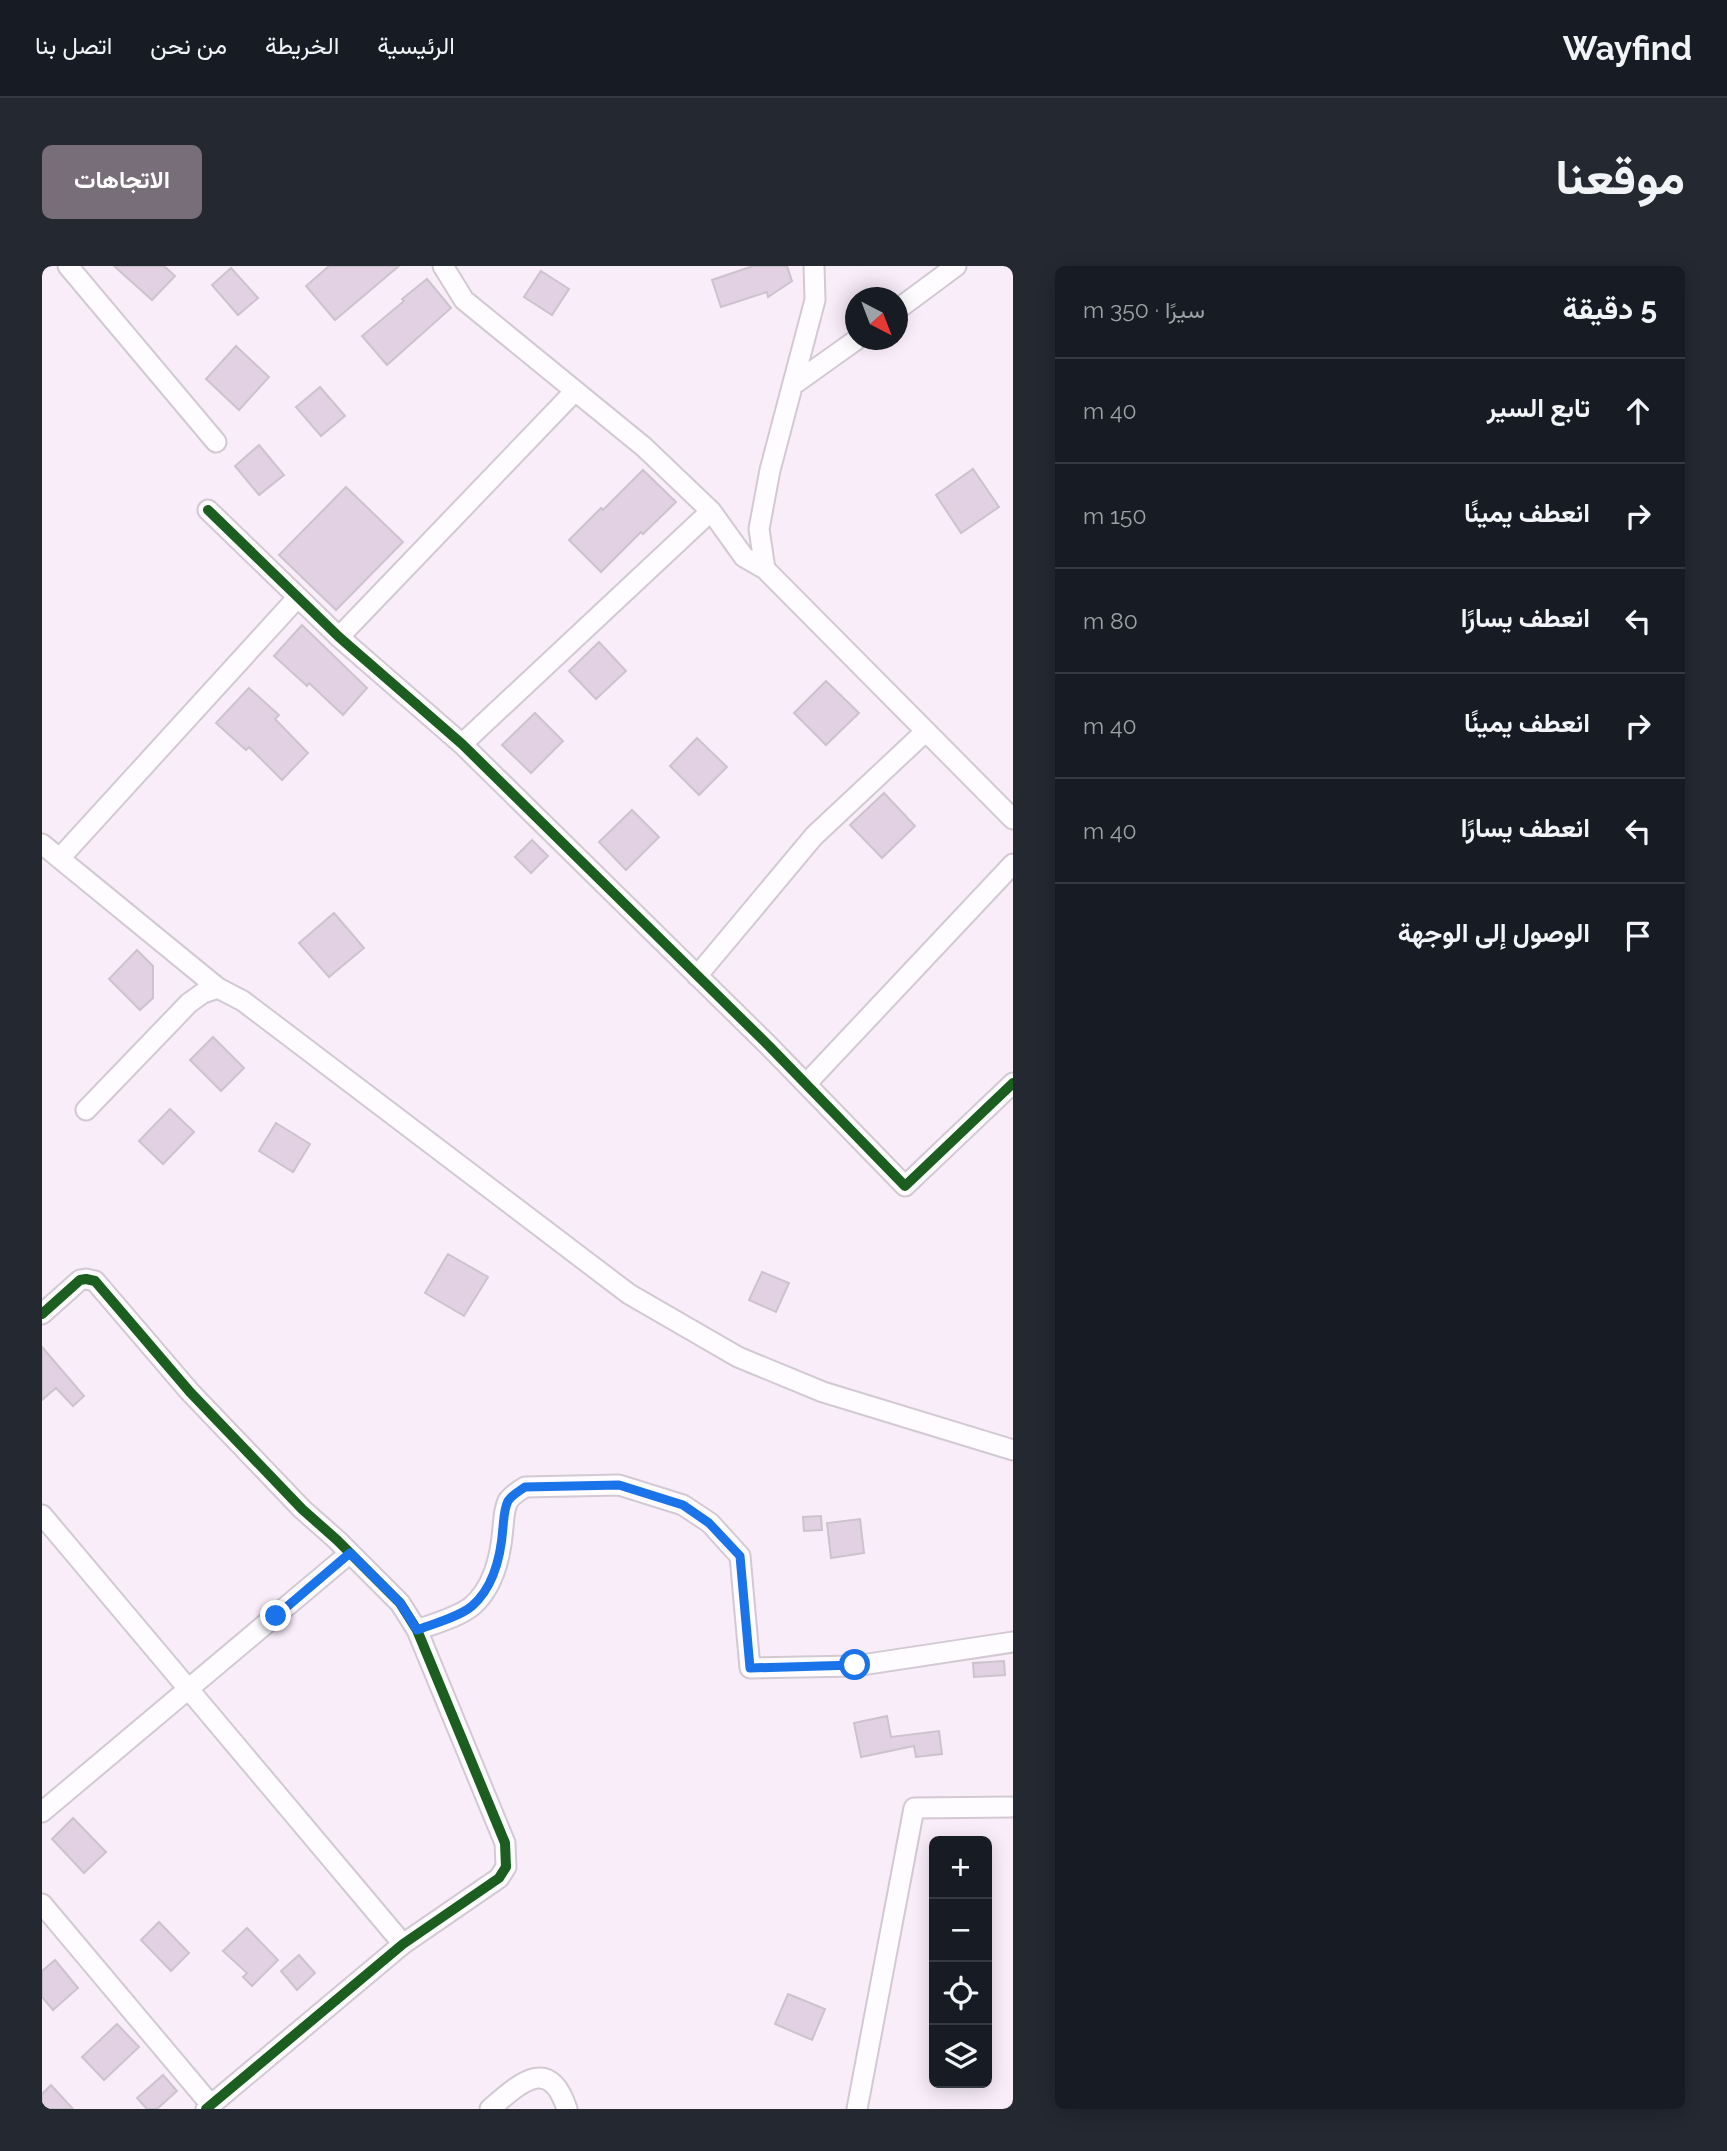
<!DOCTYPE html>
<html lang="ar">
<head>
<meta charset="utf-8">
<style>
  body { margin:0; font-family:Raleway,Vazirmatn,sans-serif; background:#242831; color:#f1f3f6; direction:rtl }
  .controls { position:absolute; right:21px; bottom:21px; display:grid; overflow:hidden; border-radius:10px; box-shadow:0 4px 18px #0003 }
  .controls button { width:63px; height:63px; display:grid; place-items:center; padding:0; border:0; border-bottom:2px solid #363941; background:#171b24; color:#f1f3f6; font:35px sans-serif }
  .compass { position:absolute; left:803px; top:21px; width:63px; height:63px; border-radius:50%; background:#171b24; box-shadow:0 4px 18px #0003; rotate:138deg }
  .stop { position:absolute; width:21px; height:21px; margin:-16px; border:5px solid #1a73e8; border-radius:50%; background:#fff }
  .stop.end { background:#1a73e8; border-color:#fff; box-shadow:0 2px 7px #0008 }
  .list { margin:0; padding:0; list-style:none }
  h2 { display:flex; justify-content:space-between; align-items:center; height:91px; margin:0; padding:0 28px; font-size:30px }
  h2 small { font-size:23px; font-weight:400; color:#9ea1a6 }
  .list li { display:grid; grid-template-columns:46px 1fr auto; gap:21px; align-items:center; box-sizing:border-box; height:105px; padding:0 28px; border-top:2px solid #363941 }
  .list b { display:block; font-size:26px; white-space:nowrap }
  .list em { font-size:23px; font-style:normal; color:#9ea1a6 }
  .icon { flex:none; width:38px; height:38px; fill:none; stroke:currentColor; stroke-width:2; stroke-linecap:round; stroke-linejoin:round }
  .map { position:relative; flex:none; width:971px; height:1843px; overflow:hidden; direction:ltr; border-radius:10px }
  header { display:flex; align-items:center; gap:42px; box-sizing:border-box; height:98px; padding:0 35px; background:#171b24; border-bottom:2px solid #363941 }
  header strong { font-size:33px }
  nav { display:flex; gap:38px; margin-inline-start:auto; font-size:24px }
  .intro { display:flex; align-items:center; justify-content:space-between; box-sizing:border-box; height:168px; padding:0 42px }
  h1 { margin:0; font-size:49px }
  .button { padding:18px 32px; border-radius:10px; background:#786e79; color:#fff; font-size:24px; font-weight:700 }
  main { display:flex; gap:42px; padding:0 42px }
  aside { flex:1; background:#171b24; border-radius:10px; box-shadow:0 4px 18px #0003 }
  .map>svg:first-child { display:block }
</style>
</head>
<body>
<header>
<strong>Wayfind</strong>
<nav><a>الرئيسية</a><a>الخريطة</a><a>من نحن</a><a>اتصل بنا</a></nav>
</header>
<div class="intro"><h1>موقعنا</h1><a class="button">الاتجاهات</a></div>
<main>
<aside>
<h2>5 دقيقة<small>سيرًا · 350 m</small></h2>
<ul class="list">
<li><svg class="icon" aria-label="ahead" viewBox="0 0 24 24"><path d="M12 20V5M6 11l6-6 6 6"/></svg><div><b>تابع السير</b></div><em>40 m</em></li>
<li><svg class="icon" aria-label="right" viewBox="0 0 24 24"><path d="M7 20v-9h11M14 6l5 5-5 5"/></svg><div><b>انعطف يمينًا</b></div><em>150 m</em></li>
<li><svg class="icon" aria-label="left" viewBox="0 0 24 24"><path d="M17 20v-9H6M10 6l-5 5 5 5"/></svg><div><b>انعطف يسارًا</b></div><em>80 m</em></li>
<li><svg class="icon" aria-label="right" viewBox="0 0 24 24"><path d="M7 20v-9h11M14 6l5 5-5 5"/></svg><div><b>انعطف يمينًا</b></div><em>40 m</em></li>
<li><svg class="icon" aria-label="left" viewBox="0 0 24 24"><path d="M17 20v-9H6M10 6l-5 5 5 5"/></svg><div><b>انعطف يسارًا</b></div><em>40 m</em></li>
<li><svg class="icon" aria-label="arrive" viewBox="0 0 24 24"><path d="M6 21V4h12l-3 4 3 4H6"/></svg><div><b>الوصول إلى الوجهة</b></div></li>
</ul>
</aside>
<div class="map">
<svg width="971" height="1843" viewBox="0 0 971 1843">
  <rect width="100%" height="100%" fill="#f9edfa"/>
  <path fill="#e2d1e3" stroke="#ccc3cc" stroke-width="2" d="M72,0H122L133,10L110,34Z
    M287,0H357L293,54L264,20Z
    M711,0H745L750,15L726,31L725,26L679,41L670,14Z
    M189,2L216,32L196,49L170,19Z
    M499,5L527,23L510,49L482,31Z
    M385,13L409,42L345,99L320,70L362,35L360,33Z
    M194,80L227,111L197,144L164,113Z
    M278,121L303,150L279,170L254,141Z
    M217,179L242,209L217,229L193,200Z
    M931,203L957,241L919,267L894,229Z
    M601,204L634,236L601,268L599,266L559,306L527,274L559,242L561,244Z
    M304,221L361,276L294,344L237,289Z
    M260,359L325,422L301,449L267,417L265,420L232,390Z
    M557,376L584,405L554,433L527,405Z
    M784,415L817,447L784,479L752,447Z
    M207,422L237,449L233,453L266,487L240,514L207,481L204,484L174,457Z
    M493,447L521,475L489,507L460,479Z
    M655,472L685,501L657,529L628,500Z
    M842,527L873,560L840,592L808,559Z
    M590,544L617,571L584,604L557,576Z
    M490,574L506,590L489,607L473,591Z
    M292,647L322,682L287,711L257,677Z
    M95,684L111,700V732L98,744L67,713Z
    M171,771L202,802L179,825L148,794Z
    M128,843L152,866L121,898L97,875Z
    M234,857L268,878L251,906L217,885Z
    M406,988L446,1011L422,1050L383,1027Z
    M720,1006L747,1017L734,1046L707,1034Z
    M0,1081L42,1130L31,1140L14,1122L0,1134Z
    M779,1250L780,1264L762,1265L761,1251Z
    M818,1253L822,1287L789,1292L785,1257Z
    M962,1395L963,1409L932,1411L931,1397Z
    M845,1450L849,1471L897,1465L900,1488L874,1491L872,1480L819,1491L812,1457Z
    M31,1552L64,1586L42,1607L10,1573Z
    M117,1656L147,1687L129,1705L99,1674Z
    M205,1662L236,1694L210,1720L201,1711L205,1707L181,1685Z
    M257,1689L273,1707L255,1724L239,1705Z
    M13,1694L36,1722L11,1744L0,1731V1705Z
    M746,1728L783,1743L770,1774L733,1758Z
    M75,1758L97,1781L62,1814L40,1791Z
    M121,1809L135,1825L115,1843H105L95,1832Z
    M9,1819L31,1843H0V1828Z"/>
  <g fill="none" stroke-linecap="round" stroke-linejoin="round">
    <defs>
      <path id="street" d="M26,0L174,176
        M401,0L422,34L602,181L669,245L702,291L723,303L971,553
        M856,43L914,0
        M751,119L814,74
        M166,244L297,371L420,478L727,780L863,920L971,817
        M723,303L717,263L728,204L773,34L772,0
        M297,371L533,125
        M420,478L669,245
        M0,578L176,722
        M18,592L256,331
        M655,710L772,570L884,465
        M764,818L971,598
        M44,844L147,737L161,727L176,722L201,735L587,1028L696,1091L781,1126L971,1184
        M0,1048L38,1014L44,1013L53,1015L148,1126L260,1243L295,1274L358,1337L375,1364L463,1577L464,1601L457,1612L361,1678L164,1843
        M0,1249L361,1678
        M375,1364C391,1358 417,1351 430,1340C452,1321 459,1289 461,1261C462,1252 462,1243 466,1235C470,1229 477,1225 483,1221L577,1219L641,1239L668,1257L698,1290L708,1402L813,1400L971,1376
        M0,1546L308,1287
        M0,1638L169,1839
        M448,1843C477,1818 507,1788 525,1843
        M815,1843L872,1542L971,1541"/>
    </defs>
    <use href="#street" stroke="#d2c9d3" stroke-width="23"/>
    <use href="#street" stroke="#fefcfe" stroke-width="19"/>
    <defs>
      <path id="cycleway" d="M166,244L297,371L420,478L727,780L863,920L971,817
        M0,1048L38,1014L44,1013L53,1015L148,1126L260,1243L295,1274L358,1337L375,1364L463,1577L464,1601L457,1612L361,1678L164,1843"/>
    </defs>
    <use href="#cycleway" stroke="#fefefe" stroke-width="15"/>
    <use href="#cycleway" stroke="#1b5e20" stroke-width="10"/>
  </g>
  <g fill="none" stroke-linecap="round" stroke-linejoin="round">
    <path stroke="#1a73e8" stroke-width="9" d="M234,1350L308,1287L358,1337L375,1364C391,1358 417,1351 430,1340C452,1321 459,1289 461,1261C462,1252 462,1243 466,1235C470,1229 477,1225 483,1221L577,1219L641,1239L667,1257L698,1290L708,1402L813,1399"/>
  </g>
</svg>
<div class="controls">
<button>+</button>
<button>−</button>
<button><svg class="icon" aria-label="locate" viewBox="0 0 24 24"><circle cx="12" cy="12" r="6"/><path d="M12 2v4M12 18v4M2 12h4M18 12h4"/></svg></button>
<button><svg class="icon" aria-label="layers" viewBox="0 0 24 24"><path d="M12 4l9 5-9 5-9-5zM3 14l9 5 9-5"/></svg></button>
</div>
<svg class="compass" viewBox="-18 -18 36 36"><path d="M0-13l5 13h-10z" fill="#e53935"/><path d="M0 13l5-13h-10z" fill="#9ea1a6"/></svg>
<div class="stop" style="left:813px;top:1399px"></div>
<div class="stop end" style="left:234px;top:1350px"></div>
</div>
</main>
</body>
</html>
